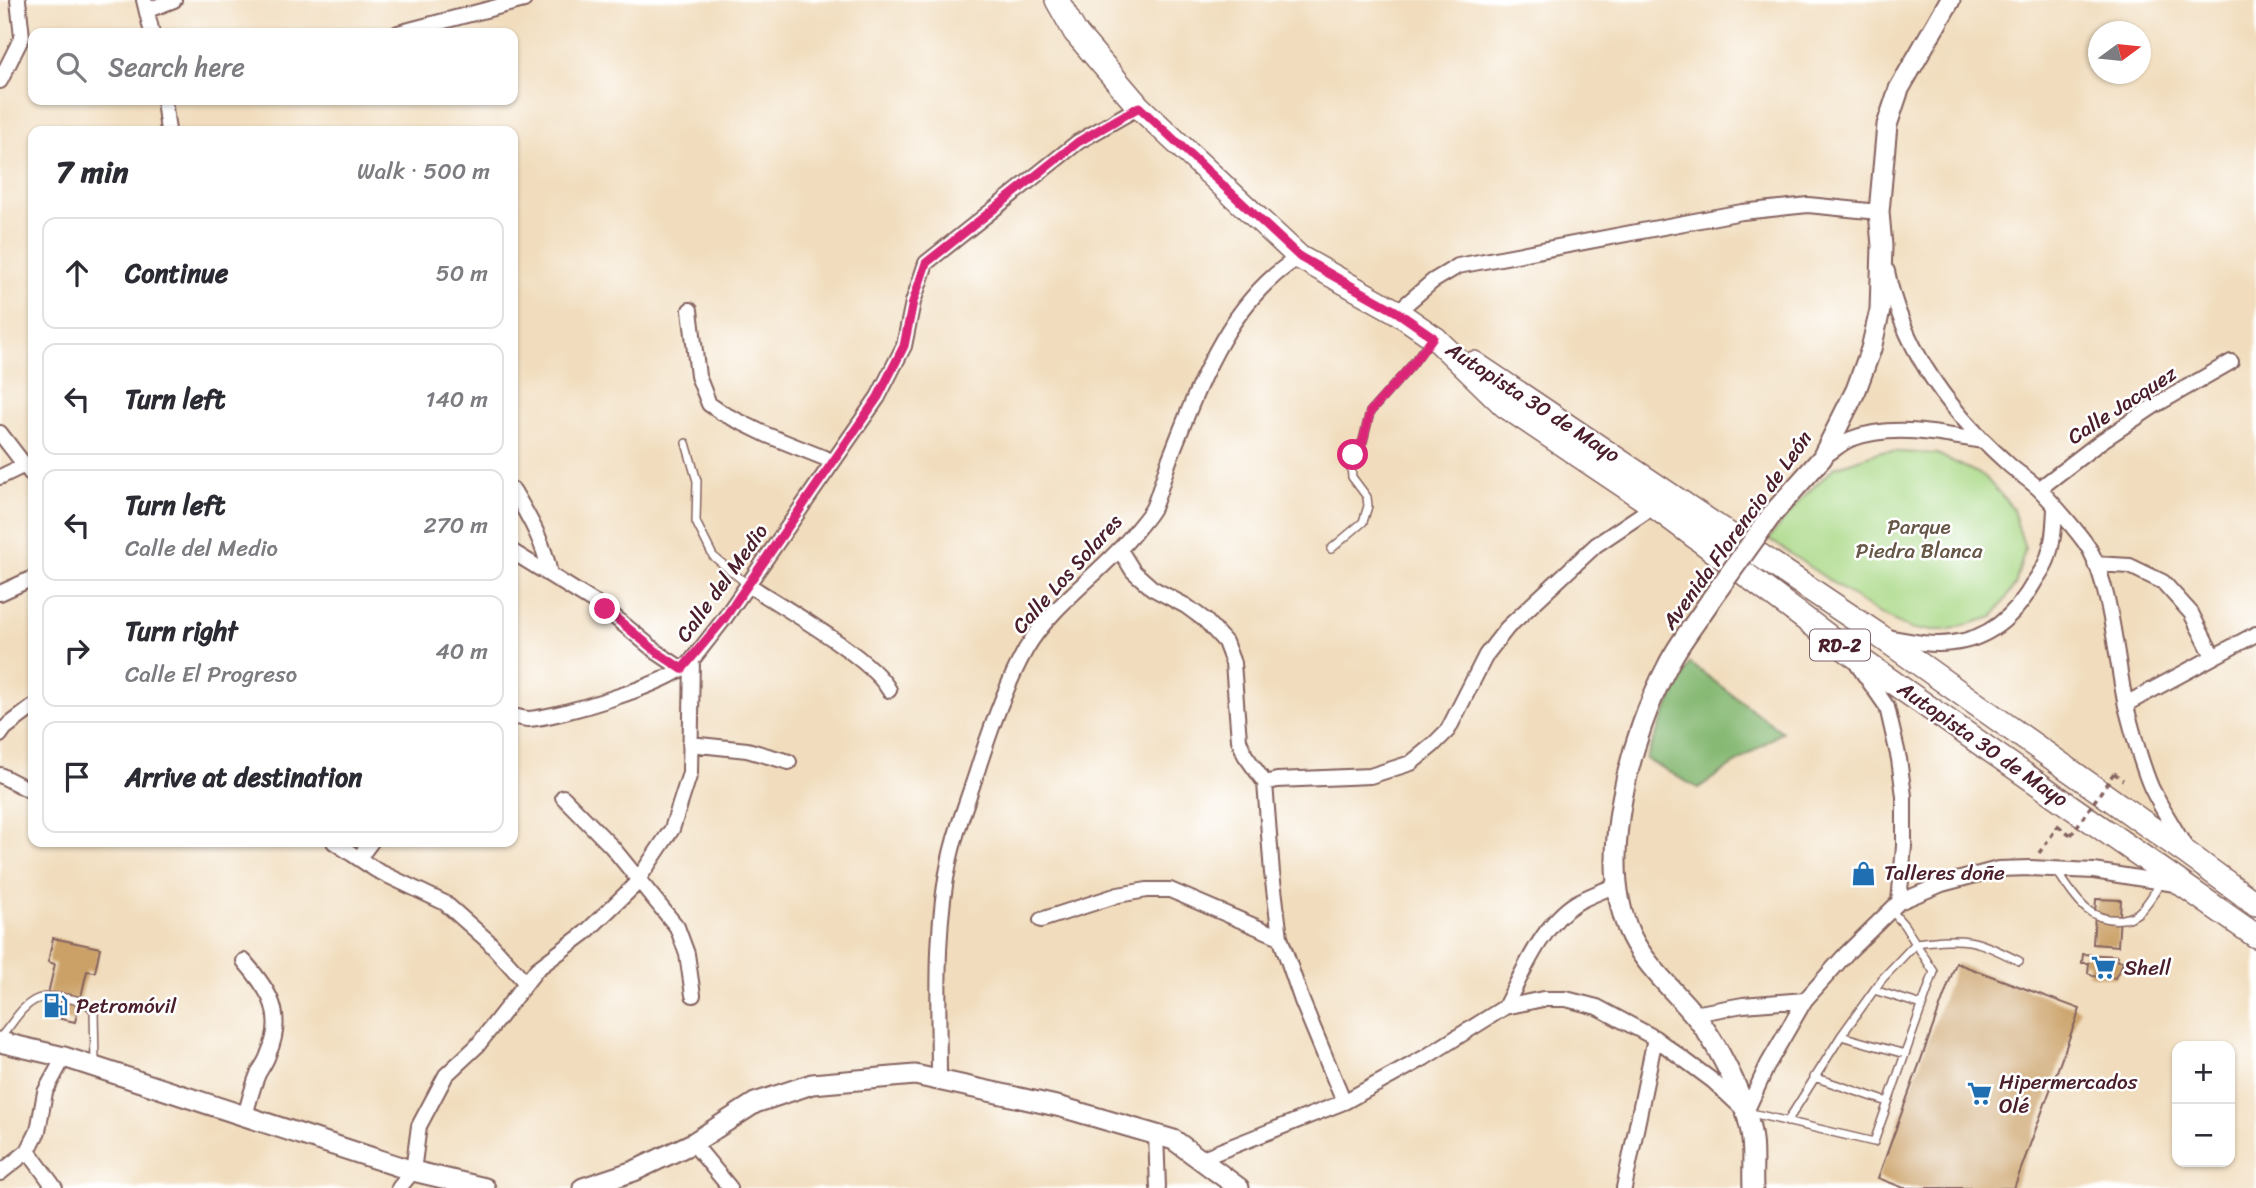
<!DOCTYPE html>
<html lang="en">
<head>
<meta charset="utf-8">
<style>
  body { margin:0; font-family:Sriracha,sans-serif; background:#f2f2f3; color:#2b2b33 }
  .controls { position:absolute; right:21px; bottom:21px; display:grid; overflow:hidden; border-radius:14px; box-shadow:0 2px 5px #0004 }
  .controls button { width:63px; height:63px; display:grid; place-items:center; padding:0; border:0; border-bottom:2px solid #e1e1e2; background:#fff; color:#2b2b33; font:35px sans-serif }
  .compass { position:absolute; left:2088px; top:21px; width:63px; height:63px; border-radius:50%; background:#fff; box-shadow:0 2px 5px #0004; rotate:75deg }
  .stop { position:absolute; width:21px; height:21px; margin:-16px; border:5px solid #db2777; border-radius:50%; background:#fff }
  .stop.end { background:#db2777; border-color:#fff; box-shadow:0 2px 7px #0008 }
  .list { margin:0; padding:0; list-style:none }
  h2 { display:flex; justify-content:space-between; align-items:center; height:91px; margin:0; padding:0 28px; font-size:30px }
  h2 small { font-size:23px; font-weight:400; color:#7c7c81 }
  .list li { display:grid; grid-template-columns:46px 1fr auto; gap:21px; align-items:center; box-sizing:border-box; height:112px; margin:0 14px 14px; padding:0 14px; border:2px solid #e1e1e2; border-radius:14px }
  .list b { display:block; font-size:26px; white-space:nowrap }
  .list p { margin:0; font-size:23px; white-space:nowrap; color:#7c7c81 }
  .list em { font-size:23px; font-style:normal; color:#7c7c81 }
  .icon { flex:none; width:38px; height:38px; fill:none; stroke:currentColor; stroke-width:2; stroke-linecap:round; stroke-linejoin:round }
  .map { position:relative; flex:none; width:2256px; height:1188px; overflow:hidden }
  .search { position:absolute; background:#fff; box-shadow:0 2px 5px #0004; left:28px; top:28px; width:490px; height:77px; display:flex; align-items:center; gap:18px; box-sizing:border-box; padding:0 24px; border-radius:14px; color:#7c7c81; font-size:26px }
  .panel { position:absolute; background:#fff; box-shadow:0 2px 5px #0004; left:28px; top:126px; width:490px; height:721px; border-radius:14px }
  .map>svg:first-child { display:block }
</style>
</head>
<body>
<div class="map">
<svg width="2256" height="1188" viewBox="0 0 2256 1188">
  <rect width="100%" height="100%" fill="#fff"/>
  <filter id="ink" filterUnits="userSpaceOnUse"><feTurbulence type="fractalNoise" baseFrequency=".0143" numOctaves="2"/><feDisplacementMap in="SourceGraphic" scale="14" xChannelSelector="R" yChannelSelector="G"/><feConvolveMatrix kernelMatrix="1 2 1 2 8 2 1 2 1" color-interpolation-filters="sRGB"/></filter>
  <filter id="wash" filterUnits="userSpaceOnUse"><feTurbulence type="fractalNoise" baseFrequency=".00686" numOctaves="4" result="noise"/><feDisplacementMap in="SourceGraphic" scale="28" xChannelSelector="R" yChannelSelector="G"/><feGaussianBlur stdDeviation="1.57" result="paint"/><feColorMatrix in="noise" values="0 0 0 0 0 0 0 0 0 0 0 0 0 0 0 0 0 1.4 0 .05"/><feComposite in="paint" operator="in"/></filter>
  <g filter="url(#wash)">
    <rect width="100%" height="100%" fill="#f1ddbd"/>
    <path fill="#aad987" stroke="#7a7c59" stroke-width="2" d="M1882,451L1937,454L1984,476L2012,507L2025,549L2015,585L1993,617L1948,630H1913L1874,611L1769,539L1801,499L1835,467Z"/>
    <path fill="#87b974" stroke="#686c50" stroke-width="2" d="M1690,663L1782,732L1698,788L1646,759L1665,713Z"/>
    <g id="blocks">
      <path fill="#cba168" d="M2096,899L2121,900L2118,946L2093,944Z
        M53,938L100,948L95,972L87,971L75,1022L43,1015L55,964L48,962Z
        M2083,954L2118,956L2117,961H2124L2115,978L2093,976L2088,973L2089,963H2082Z
        M1956,963L2080,1009L2014,1188H1904L1878,1178Z"/>
    </g>
  </g>
  <g filter="url(#ink)">
    <use href="#blocks" fill-opacity="0" stroke="#84625e" stroke-width="2"/>
    <g fill="none" stroke-linecap="round" stroke-linejoin="round">
      <defs>
        <path id="service" d="M686,443L697,481L696,522L713,556L747,584
          M1331,549L1363,522L1368,506L1367,497L1352,477L1351,466L1353,455L1363,441L1370,412L1411,366L1430,340
          M2056,870C2075,896 2086,923 2123,919C2130,918 2137,915 2142,909C2150,901 2155,891 2161,882
          M1874,990L1922,1005
          M1841,1036L1905,1054
          M0,1038C25,1008 28,990 71,999C81,1001 88,1002 94,1011L95,1063
          M1814,1077L1888,1102
          M1747,1112L1874,1142L1934,972L1904,925L1891,910
          M1787,1122L1841,1036L1882,979L1916,943C1967,937 1973,938 2019,961"/>
        <path id="minor" d="M144,0L152,33
          M148,10L174,0
          M398,33L524,0
          M0,81L22,37L18,0
          M164,100L168,131
          M1887,271C1902,347 1949,411 2006,462C2016,472 2029,479 2039,489C2052,502 2081,535 2090,550C2112,591 2116,660 2126,706C2133,733 2140,761 2151,787C2161,808 2174,827 2185,847
          M690,310L698,376L709,404L722,413L767,435L832,461
          M1397,312L1433,281L1458,266L1742,212L1808,205L1879,212
          M0,433L33,476
          M1823,457C1832,452 1841,443 1851,439C1893,423 1940,434 1983,441
          M0,477L25,465
          M2039,489L2100,442L2154,406L2231,362
          M513,490C529,517 544,542 550,574
          M1120,550L1133,571L1152,588L1186,606L1205,620L1225,642L1233,663L1239,740L1245,755L1265,783L1272,873L1280,937L1302,1001L1344,1102
          M513,552L605,609L658,653L682,669
          M2095,564L2130,566L2163,582L2191,613L2213,656
          M747,584C781,606 871,657 889,690
          M0,593L33,578
          M1887,637C1909,641 1930,646 1952,643C1991,639 2017,613 2035,581C2040,573 2046,565 2048,557C2054,541 2054,525 2055,509
          M1857,664L1887,707L1899,759L1904,796V846L1899,902
          M2126,704L2256,634
          M513,716C518,717 524,719 529,719C559,717 665,685 686,665
          M0,735L5,728L33,707
          M690,744L747,750L789,762
          M0,775L33,792
          M1265,783L1277,780L1370,776L1411,763L1433,745L1448,730L1486,655L1507,628L1596,545L1654,506
          M563,797L612,847L677,927L687,954L693,995
          M334,842L376,870L445,903L488,941L526,983
          M359,858L371,842
          M1041,920L1118,895L1147,890H1170L1280,937
          M244,961C270,991 286,1015 268,1055C266,1062 261,1068 258,1074C252,1088 249,1102 245,1116
          M1505,1007C1522,974 1543,923 1576,903C1588,896 1603,891 1616,885
          M1694,1014L1743,1005L1805,1000
          M939,1080C939,1007 934,930 950,858C957,825 970,795 980,762C992,725 1007,683 1026,649C1053,603 1101,574 1134,533C1140,525 1148,517 1153,508C1160,492 1164,474 1170,458C1200,382 1228,302 1299,257
          M1156,1134L1158,1188
          M693,1143L730,1188
          M28,1151L55,1188
          M1200,1159L1344,1102L1424,1058L1505,1007L1543,999H1566L1597,1007L1655,1038L1713,1081L1746,1112L1768,1064L1805,1000L1846,954L1899,902L1942,884L1998,869L2030,868L2094,871L2175,884
          M0,1173L28,1151L38,1131L45,1092L64,1057
          M399,1188L413,1171L419,1126L446,1075L477,1046L537,969L585,933L633,887L672,829L690,773L692,660L724,619L878,397L904,346L913,302L926,263L1078,142L1139,107
          M1624,1188L1655,1038"/>
        <path id="secondary" d="M1773,513L1822,458L1856,390L1871,349L1880,310L1882,246L1879,212L1887,125L1899,89L1950,0
          M1712,598C1698,620 1680,641 1668,665C1631,735 1595,861 1631,936C1644,963 1672,989 1691,1011C1715,1038 1749,1104 1752,1140C1754,1156 1752,1172 1753,1188
          M0,1042L64,1057L413,1171L485,1188
          M583,1188L634,1171L693,1143L755,1103L812,1084L915,1075L1061,1107L1174,1140L1239,1188"/>
        <path id="primary" d="M1057,0L1075,32L1139,107L1299,257L1397,312L1436,339"/>
        <path id="trunk" d="M1436,339L1505,406L1654,506L1848,651L2256,936
          M1474,363L1880,636L2188,854L2256,904"/>
      </defs>
      <use href="#service" stroke="#84625e" stroke-width="10"/>
      <use href="#minor" stroke="#84625e" stroke-width="18"/>
      <use href="#secondary" stroke="#84625e" stroke-width="23"/>
      <use href="#primary" stroke="#84625e" stroke-width="26"/>
      <use href="#trunk" stroke="#84625e" stroke-width="26"/>
      <path stroke="#84625e" stroke-width="3.5" stroke-dasharray="5 5" stroke-linecap="butt" d="M2114,773L2123,780
        M2058,826L2071,835
        M2039,853L2061,822"/>
      <use href="#service" stroke="#fff" stroke-width="7"/>
      <use href="#minor" stroke="#fff" stroke-width="14"/>
      <use href="#secondary" stroke="#fff" stroke-width="19"/>
      <use href="#primary" stroke="#fff" stroke-width="23"/>
      <use href="#trunk" stroke="#fff" stroke-width="23"/>
      <defs>
        <path id="secondary-bridge" d="M1712,598L1773,513"/>
      </defs>
      <use href="#secondary-bridge" stroke="#84625e" stroke-width="23" stroke-linecap="butt"/>
      <path stroke="#84625e" stroke-width="3.5" stroke-dasharray="5 5" stroke-linecap="butt" d="M2071,835L2114,773"/>
      <use href="#secondary-bridge" stroke="#fff" stroke-width="19"/>
    </g>
  </g>
  <g fill="none" stroke-linecap="round" stroke-linejoin="round" filter="url(#ink)">
    <path stroke="#db2777" stroke-width="9" d="M605,609L658,653L682,669L724,619L878,397L904,346L913,302L926,263L1078,142L1139,107L1300,257L1397,312L1433,337L1411,366L1370,412L1363,441L1353,455"/>
  </g>
  <defs>
    <symbol id="shop-bare" viewBox="-9 -9 18 18"><path d="M-5-2.5h2.3a2.7 3.5 0 0 1 5.4 0H5L5.5 6h-11ZM-1.5-2.5h3a1.5 2.3 0 0 0-3 0Z" fill="#1f6fb2" stroke="#fff" stroke-width="2.5" paint-order="stroke"/></symbol>
    <symbol id="supermarket-bare" viewBox="-9 -9 18 18"><path d="M-6-5.5h2.5l.6 2H6L4.5 2H-2.5L-4.4-4H-6ZM-1.5 3.2a1.3 1.3 0 1 0 .1 0ZM3 3.2a1.3 1.3 0 1 0 .1 0Z" fill="#1f6fb2" stroke="#fff" stroke-width="2.5" paint-order="stroke"/></symbol>
    <symbol id="fuel-bare" viewBox="-9 -9 18 18"><path d="M-5.5-6h7V0h2V4h1.3V-2.5L3-4.5l.8-.8L6-3V5H2.5V1h-1V6h-7ZM-4.2-4.7v3.2H.2V-4.7Z" fill="#1f6fb2" stroke="#fff" stroke-width="2.5" paint-order="stroke"/></symbol>
  </defs>
  <g fill-rule="evenodd">
    <use href="#shop-bare" x="1846" y="856" width="35" height="35"/>
    <use href="#supermarket-bare" x="2086" y="950" width="35" height="35"/>
    <use href="#fuel-bare" x="38" y="988" width="35" height="35"/>
    <use href="#supermarket-bare" x="1962" y="1076" width="35" height="35"/>
  </g>
  <g text-anchor="middle" stroke-width="5" stroke-linejoin="round" paint-order="stroke">
    <rect fill="#fff" stroke="#80626b" stroke-width="2" x="1810" y="629.5" width="60" height="31" rx="5"/>
    <g font-size="19" font-weight="bold" fill="#4a1f2b">
      <text x="1840" y="652">RD-2</text>
    </g>
    <g font-size="21" fill="#4a1f2b" stroke="#fff">
      <text transform="translate(1533 402) rotate(33)" y="7">Autopista 30 de Mayo</text>
      <text transform="translate(2122 405) rotate(-33)" y="7">Calle Jacquez</text>
      <text transform="translate(1737 530) rotate(-54)" y="7">Avenida Florencio de León</text>
      <text transform="translate(1067 574) rotate(-48)" y="7">Calle Los Solares</text>
      <text transform="translate(722 583) rotate(-54)" y="7">Calle del Medio</text>
      <text transform="translate(1983 744) rotate(35)" y="7">Autopista 30 de Mayo</text>
    </g>
    <g font-size="21" fill="#675747" stroke="#fff">
      <text x="1919" y="534">Parque<tspan x="1919" dy="24">Piedra Blanca</tspan></text>
    </g>
    <g font-size="21" fill="#4a1f2b" stroke="#fff" text-anchor="start">
      <text x="1884" y="880">Talleres doñe</text>
      <text x="2124" y="975">Shell</text>
      <text x="76" y="1013">Petromóvil</text>
      <text x="1999" y="1089">Hipermercados<tspan x="1999" dy="24">Olé</tspan></text>
    </g>
  </g>
</svg>
<div class="controls">
<button>+</button>
<button>−</button>
</div>
<svg class="compass" viewBox="-18 -18 36 36"><path d="M0-13l5 13h-10z" fill="#e53935"/><path d="M0 13l5-13h-10z" fill="#7c7c81"/></svg>
<div class="stop" style="left:1353px;top:455px"></div>
<div class="stop end" style="left:605px;top:609px"></div>
<div class="search"><svg class="icon" aria-label="search" viewBox="0 0 24 24"><circle cx="10" cy="10" r="6"/><path d="M15 15l6 6"/></svg>Search here</div>
<section class="panel">
<h2>7 min<small>Walk · 500 m</small></h2>
<ul class="list">
<li><svg class="icon" aria-label="ahead" viewBox="0 0 24 24"><path d="M12 20V5M6 11l6-6 6 6"/></svg><div><b>Continue</b></div><em>50 m</em></li>
<li><svg class="icon" aria-label="left" viewBox="0 0 24 24"><path d="M17 20v-9H6M10 6l-5 5 5 5"/></svg><div><b>Turn left</b></div><em>140 m</em></li>
<li><svg class="icon" aria-label="left" viewBox="0 0 24 24"><path d="M17 20v-9H6M10 6l-5 5 5 5"/></svg><div><b>Turn left</b><p>Calle del Medio</p></div><em>270 m</em></li>
<li><svg class="icon" aria-label="right" viewBox="0 0 24 24"><path d="M7 20v-9h11M14 6l5 5-5 5"/></svg><div><b>Turn right</b><p>Calle El Progreso</p></div><em>40 m</em></li>
<li><svg class="icon" aria-label="arrive" viewBox="0 0 24 24"><path d="M6 21V4h12l-3 4 3 4H6"/></svg><div><b>Arrive at destination</b></div></li>
</ul>
</section>
</div>
</body>
</html>
